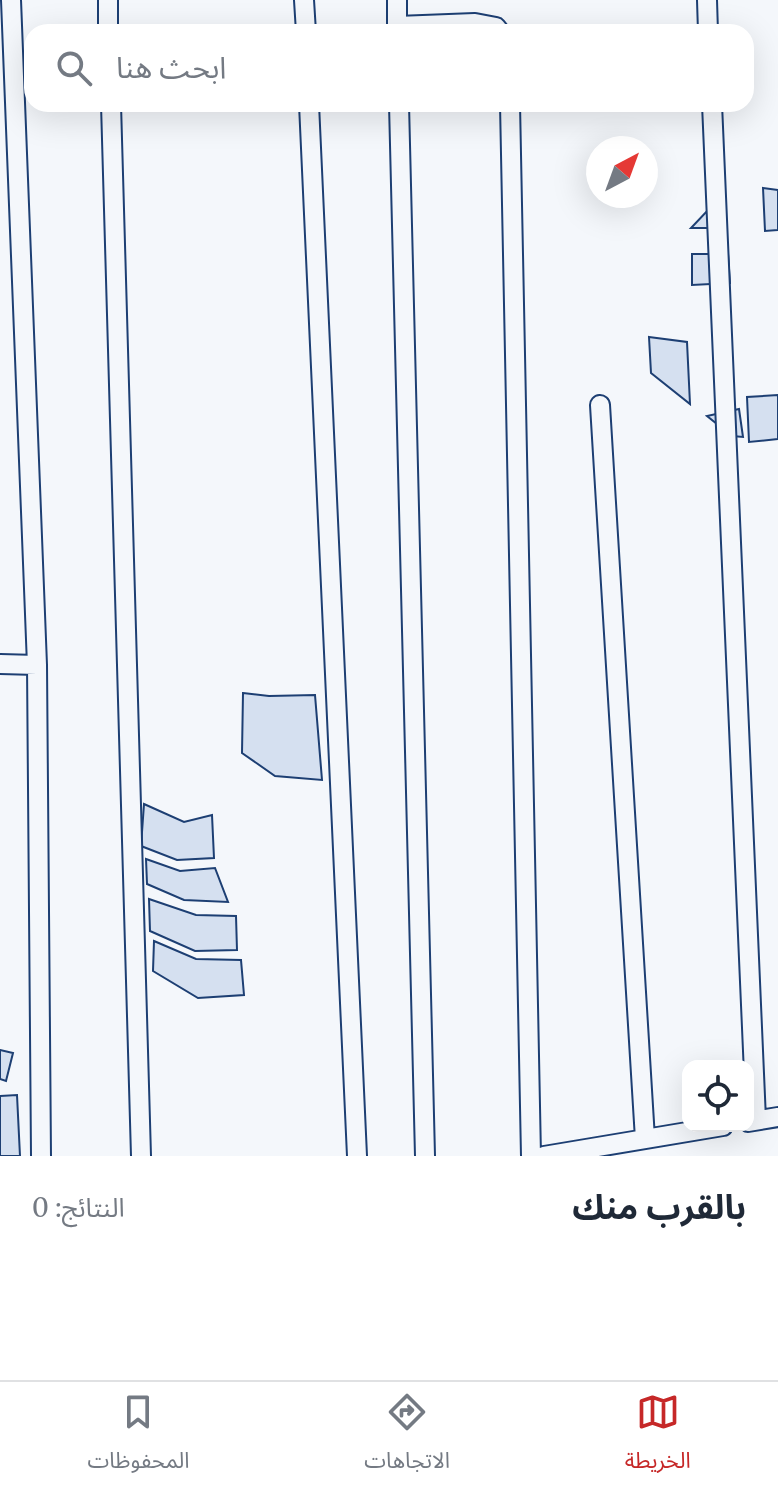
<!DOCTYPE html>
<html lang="ar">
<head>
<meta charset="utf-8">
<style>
  body { margin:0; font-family:Merriweather,"Noto Sans Arabic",serif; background:#f2f2f3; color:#1f2937; direction:rtl }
  .controls { position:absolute; right:24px; bottom:24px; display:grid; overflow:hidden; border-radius:16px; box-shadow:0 8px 32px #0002 }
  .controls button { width:72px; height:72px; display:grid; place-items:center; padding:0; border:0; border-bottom:2px solid #e0e1e3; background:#fff; color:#1f2937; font:40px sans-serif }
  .compass { position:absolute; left:586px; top:136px; width:72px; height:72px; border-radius:50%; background:#fff; box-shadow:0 8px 32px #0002; rotate:41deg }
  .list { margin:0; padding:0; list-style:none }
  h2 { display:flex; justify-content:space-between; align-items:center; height:104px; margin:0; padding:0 32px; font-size:34px }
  h2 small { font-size:26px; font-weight:400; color:#747a83 }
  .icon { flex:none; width:44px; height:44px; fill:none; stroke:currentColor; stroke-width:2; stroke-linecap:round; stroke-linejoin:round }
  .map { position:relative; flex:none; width:778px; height:1156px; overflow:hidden; direction:ltr }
  .search { position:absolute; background:#fff; box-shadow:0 8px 32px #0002; left:24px; right:24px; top:24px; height:88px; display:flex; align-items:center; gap:20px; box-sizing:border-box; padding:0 28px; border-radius:24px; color:#747a83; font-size:30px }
  .sheet { height:224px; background:#fff }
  nav { display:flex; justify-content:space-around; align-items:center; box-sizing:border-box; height:112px; border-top:2px solid #e0e1e3; background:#fff; font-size:22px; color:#747a83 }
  nav a { display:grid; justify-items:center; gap:4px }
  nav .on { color:#c62828 }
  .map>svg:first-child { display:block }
</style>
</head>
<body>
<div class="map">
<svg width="778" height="1156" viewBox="0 0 778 1156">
  <rect width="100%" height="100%" fill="#f4f7fb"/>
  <path fill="#d5e0f0" stroke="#1d3f73" stroke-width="2" d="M763,188L778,190V230L765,231Z
    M709,209V228H691Z
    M692,254H728L730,283L692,285Z
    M649,337L687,342L690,404L651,373Z
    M778,395V439L749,442L747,397Z
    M739,409L743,437L732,436L707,416Z
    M243,693L269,696L315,695L322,780L275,776L242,753Z
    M144,804L184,822L212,815L214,858L177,860L141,846Z
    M146,859L180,871L215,868L228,902L184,900L147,884Z
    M149,899L196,915L236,916L237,950L195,951L150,931Z
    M154,941L196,959L241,960L244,995L198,998L153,971Z
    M0,1050L13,1053L6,1081L0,1079Z
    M17,1095L20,1156H0V1096Z"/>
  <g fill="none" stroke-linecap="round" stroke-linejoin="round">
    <defs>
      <path id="street" d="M11,0L37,665L41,1156
        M108,0V32
        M304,0L306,32
        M397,0V32
        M707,0L708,32
        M397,26L475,23L496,27L500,32
        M111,104L141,1156
        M309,104L357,1156
        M399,104L425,1156
        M510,104L531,1156
        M712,104L756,1120
        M600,405L645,1139
        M0,664L37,665
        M748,1122L778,1117
        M544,1156L723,1126"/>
    </defs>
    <use href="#street" stroke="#1d3f73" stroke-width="22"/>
    <use href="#street" stroke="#f4f7fb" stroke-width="18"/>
  </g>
</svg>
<div class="controls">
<button><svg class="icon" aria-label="locate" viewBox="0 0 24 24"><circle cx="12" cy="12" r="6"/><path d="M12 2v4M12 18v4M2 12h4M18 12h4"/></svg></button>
</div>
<svg class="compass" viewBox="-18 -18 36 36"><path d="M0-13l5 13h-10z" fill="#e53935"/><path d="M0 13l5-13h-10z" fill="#747a83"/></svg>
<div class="search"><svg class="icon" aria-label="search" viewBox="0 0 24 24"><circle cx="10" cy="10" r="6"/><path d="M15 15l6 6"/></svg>ابحث هنا</div>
</div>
<section class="sheet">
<h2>بالقرب منك<small>النتائج: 0</small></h2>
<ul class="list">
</ul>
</section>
<nav>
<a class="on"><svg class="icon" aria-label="map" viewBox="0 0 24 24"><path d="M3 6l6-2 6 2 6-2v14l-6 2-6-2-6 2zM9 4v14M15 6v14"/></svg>الخريطة</a>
<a><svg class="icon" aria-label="directions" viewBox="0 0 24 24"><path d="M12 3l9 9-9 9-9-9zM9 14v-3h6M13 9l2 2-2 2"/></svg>الاتجاهات</a>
<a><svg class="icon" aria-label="saved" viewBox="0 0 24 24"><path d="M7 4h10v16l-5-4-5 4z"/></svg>المحفوظات</a>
</nav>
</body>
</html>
